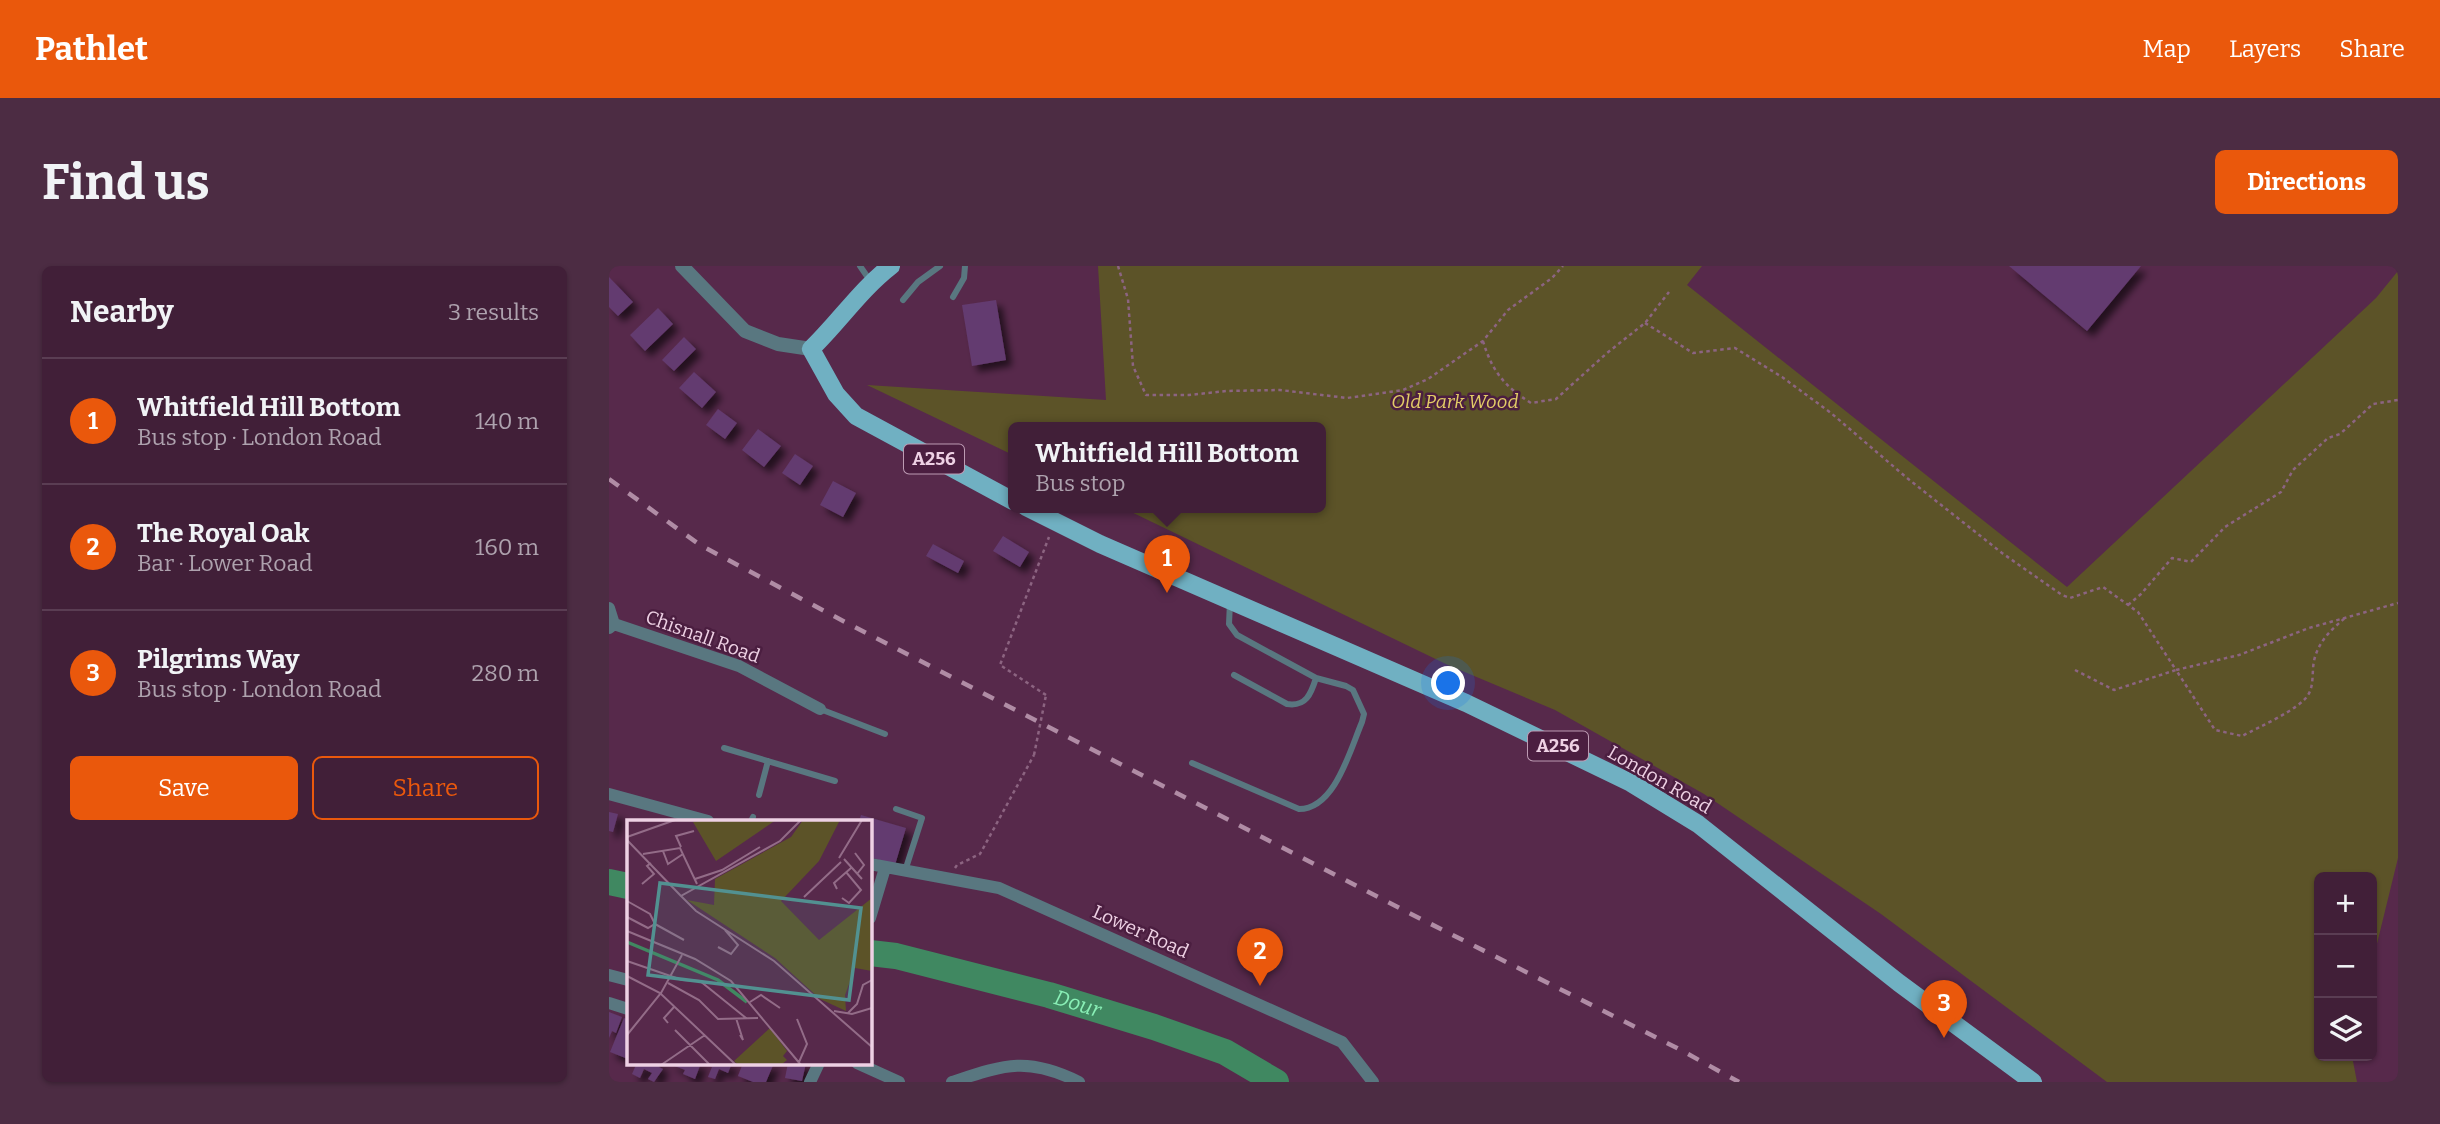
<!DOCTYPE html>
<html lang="en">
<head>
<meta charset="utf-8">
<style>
  body { margin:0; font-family:Bitter,serif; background:#4c2c43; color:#f1f3f6 }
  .controls { position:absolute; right:21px; bottom:21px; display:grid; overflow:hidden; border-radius:10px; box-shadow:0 2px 5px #0004 }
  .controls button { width:63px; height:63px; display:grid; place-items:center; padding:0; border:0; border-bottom:2px solid #5a3d53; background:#411f38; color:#f1f3f6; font:35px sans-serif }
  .you { position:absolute; left:840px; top:418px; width:24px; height:24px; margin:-18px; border:5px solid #fff; border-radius:50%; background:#1a73e8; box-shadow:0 0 0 10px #1a73e833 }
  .badge { display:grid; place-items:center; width:46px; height:46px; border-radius:50%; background:#ea580c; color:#fff; font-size:23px; font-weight:700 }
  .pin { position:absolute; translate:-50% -58px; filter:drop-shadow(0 2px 4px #0008) }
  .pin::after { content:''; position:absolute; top:37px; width:24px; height:21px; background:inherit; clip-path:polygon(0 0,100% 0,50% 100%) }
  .popup { position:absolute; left:399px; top:156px; width:318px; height:91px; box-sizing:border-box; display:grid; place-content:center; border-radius:10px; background:#411f38; filter:drop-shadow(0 2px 5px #0005); font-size:23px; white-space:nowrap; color:#aea2ae }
  .popup b { font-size:26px; color:#f1f3f6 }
  .popup::after { content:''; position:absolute; left:50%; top:100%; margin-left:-14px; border:14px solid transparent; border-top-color:#411f38 }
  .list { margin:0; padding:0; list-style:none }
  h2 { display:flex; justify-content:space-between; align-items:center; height:91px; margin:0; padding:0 28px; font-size:30px }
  h2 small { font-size:23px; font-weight:400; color:#aea2ae }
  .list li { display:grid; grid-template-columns:46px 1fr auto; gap:21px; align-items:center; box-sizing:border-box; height:126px; padding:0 28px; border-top:2px solid #5a3d53 }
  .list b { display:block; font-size:26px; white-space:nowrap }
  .list p { margin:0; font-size:23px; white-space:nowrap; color:#aea2ae }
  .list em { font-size:23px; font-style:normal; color:#aea2ae }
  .actions { display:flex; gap:14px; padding:21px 28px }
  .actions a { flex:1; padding:16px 0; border:2px solid #ea580c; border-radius:10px; text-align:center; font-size:24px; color:#ea580c }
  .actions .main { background:#ea580c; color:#fff }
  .icon { flex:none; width:38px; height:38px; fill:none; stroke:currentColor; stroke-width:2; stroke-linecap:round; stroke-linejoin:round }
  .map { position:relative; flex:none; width:1789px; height:816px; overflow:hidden; border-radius:10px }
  header { display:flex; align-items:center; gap:42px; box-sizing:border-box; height:98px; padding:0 35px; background:#ea580c; color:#fff }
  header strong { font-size:33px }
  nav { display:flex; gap:38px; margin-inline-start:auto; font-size:24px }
  .intro { display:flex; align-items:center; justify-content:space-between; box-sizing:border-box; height:168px; padding:0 42px }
  h1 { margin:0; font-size:49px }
  .button { padding:18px 32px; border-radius:10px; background:#ea580c; color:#fff; font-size:24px; font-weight:700 }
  main { display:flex; gap:42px; padding:0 42px }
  aside { flex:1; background:#411f38; border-radius:10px; box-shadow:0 2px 5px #0004 }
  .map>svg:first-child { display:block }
</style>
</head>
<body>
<header>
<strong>Pathlet</strong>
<nav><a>Map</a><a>Layers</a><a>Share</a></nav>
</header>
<div class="intro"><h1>Find us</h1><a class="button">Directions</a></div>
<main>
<aside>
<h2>Nearby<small>3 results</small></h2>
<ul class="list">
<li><span class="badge">1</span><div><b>Whitfield Hill Bottom</b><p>Bus stop · London Road</p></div><em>140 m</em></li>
<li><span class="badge">2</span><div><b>The Royal Oak</b><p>Bar · Lower Road</p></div><em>160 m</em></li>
<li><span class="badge">3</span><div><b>Pilgrims Way</b><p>Bus stop · London Road</p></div><em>280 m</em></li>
</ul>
<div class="actions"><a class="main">Save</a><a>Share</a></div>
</aside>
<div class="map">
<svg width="1789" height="816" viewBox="0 0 1789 816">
  <defs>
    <filter id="shadow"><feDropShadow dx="6" dy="6" stdDeviation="3.5" flood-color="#0009"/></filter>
  </defs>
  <rect width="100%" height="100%" fill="#57294b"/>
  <path fill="#5c5328" d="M489,0H1093L1078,19L1458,321L1767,32L1789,5V592L1763,698V611H1710V790H1743L1748,816H1498L1272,648L1095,528L946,444L839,399L512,241H712V161H404V189L258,119L497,134Z"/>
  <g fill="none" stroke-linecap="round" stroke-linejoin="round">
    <g stroke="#408861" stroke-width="26">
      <path d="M0,616L19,620"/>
      <path id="s1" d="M261,687L287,690L440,729L545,761L616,786L667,816"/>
    </g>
  </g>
  <path fill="#633b6f" filter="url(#shadow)" d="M1400,0H1532L1478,65Z
    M0,11L24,36L9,50L0,41Z
    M387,34L397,94L363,100L353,39Z
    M49,42L64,58L36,85L21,69Z
    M75,71L87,83L65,105L53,94Z
    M85,106L107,126L93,142L70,122Z
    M109,143L128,157L116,173L97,159Z
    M149,163L172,180L155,201L133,184Z
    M186,188L204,200L191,219L173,207Z
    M224,215L247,227L234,251L211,239Z
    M394,270L420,286L411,301L384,285Z
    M324,278L355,295L349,307L317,290Z
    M0,546L9,548L4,566L0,565Z
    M252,549L297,562L286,599L261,591V555H250Z
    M0,746L13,751L7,767L3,765L0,772Z
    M15,752L19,754V793L1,786Z
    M23,797H52L50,801L54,803L45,816L39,813L43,807L35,803L31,812L23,808L27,799Z
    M58,797H92L86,813L74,808L76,804Z
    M101,797H123L119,807L110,803L106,813L99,811L103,801L100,799Z
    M134,797L151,799L165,797L157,816H144L129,810Z
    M179,797H197L193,815L176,812Z"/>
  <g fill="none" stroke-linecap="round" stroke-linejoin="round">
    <path stroke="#8c6481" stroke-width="2.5" stroke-dasharray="3.5 3.5" stroke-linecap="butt" d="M509,0L519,33L524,100L537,129H580L617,125L671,124L738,132L794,124L819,113L874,75L899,44L943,12L954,0
      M1036,57L1084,87L1126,82L1173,111L1222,147L1298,212L1393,287L1453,329L1461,332L1494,321L1529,346L1567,404L1630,389L1700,362L1789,337
      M874,75C883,105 895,120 922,137L947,133L998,87L1036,57L1060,26
      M1519,339L1532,328L1563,292L1582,296L1616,261L1672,226L1684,204L1719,172L1731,168L1764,138L1789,134
      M1466,404L1505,424L1567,404L1606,464L1633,470C1648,462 1691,443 1699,429C1706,418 1702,403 1706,391C1711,374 1723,363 1736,352
      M437,429L391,399L440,271
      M346,602L348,599L371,588L425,489"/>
    <path stroke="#597780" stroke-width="6" d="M251,0L262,16
      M344,31L355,12L356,0
      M294,34L309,16L331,0
      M625,409L678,438C697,441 702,428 707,412
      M211,443L276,468
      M115,482L226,515
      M583,497L690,543C726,543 741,484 753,456L755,448L744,424L737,420L707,412L628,369L620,358L621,336
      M150,529L159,495
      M287,543L313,552L296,605
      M142,555L144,551"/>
    <path stroke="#597780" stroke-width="12" d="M0,342L5,358
      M0,362L5,358L130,400L211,443
      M0,528L99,555
      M261,598L390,622L733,776L764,816
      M261,652L276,602
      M0,709L19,714
      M0,737L19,743
      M248,797L290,816
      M201,816L210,797
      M343,816C395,799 418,790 470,816"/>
    <path stroke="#597780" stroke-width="14" d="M73,0L136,65L169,78L202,83"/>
    <path stroke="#70b0c2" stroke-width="18" d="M282,0C251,24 230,56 202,83L227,128L247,150L404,235
      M417,241L491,278L857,437L1022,517L1089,558L1290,717L1424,816"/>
    <path stroke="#b08ca5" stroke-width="4.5" stroke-dasharray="12 12" stroke-linecap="butt" d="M0,213L91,279L236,356L802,648L1068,782L1130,816"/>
    <path stroke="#8c6481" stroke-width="2.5" stroke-dasharray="3.5 3.5" stroke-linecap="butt" d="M425,489L437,429"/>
  </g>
  <g text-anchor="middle" stroke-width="5" stroke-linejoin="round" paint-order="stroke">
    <g fill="#4b1e40" stroke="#bd9bb3" stroke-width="2">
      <rect x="295" y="178.5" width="60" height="29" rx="5"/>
      <rect x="919" y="465.5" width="60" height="29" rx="5"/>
    </g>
    <g font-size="18" font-weight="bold" fill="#eed1e4">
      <text x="325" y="199">A256</text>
      <text x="949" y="486">A256</text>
    </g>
    <g font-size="19" font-style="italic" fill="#e2cc66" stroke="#4b1e40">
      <text x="846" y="142">Old Park Wood</text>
    </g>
    <g font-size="19" fill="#eed1e4" stroke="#4b1e40">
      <text transform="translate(94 370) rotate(20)" y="7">Chisnall Road</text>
      <text transform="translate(1051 513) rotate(30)" y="7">London Road</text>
      <text transform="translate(532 665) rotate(24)" y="7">Lower Road</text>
    </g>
    <g font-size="21" font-style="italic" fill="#8af0b7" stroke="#4b1e40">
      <text dy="7" stroke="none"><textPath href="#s1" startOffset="214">Dour</textPath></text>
    </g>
  </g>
  <g transform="translate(18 554)">
    <rect width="245" height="245" fill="#57294b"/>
    <path d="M77,0H149L89,41L66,2ZM176,0H213L192,41L154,81L192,120L245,78V151L228,148L218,175L219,191L193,179L148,138L60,80L87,85L88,59L164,17ZM143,208L160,231L156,236L160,240L154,245H111L107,241Z" fill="#5c5328"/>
    <path fill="none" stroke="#408861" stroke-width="3.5" d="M0,122L91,160L120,182"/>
    <path fill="none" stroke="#936c88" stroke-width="2" d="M174,0L153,21L54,76L69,91L147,141L245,227M0,17L48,0M0,20L54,76M54,27L49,16L67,11M36,31L41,44L56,34M228,33L237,45L230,54M16,34L53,28L70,64M212,38L235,0M217,39L235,59M68,59L95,50L133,27M15,64L27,54L20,46L24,43M210,69L207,63L224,48M177,77L214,42M215,78L222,83L234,70L219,52M0,81L23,94L28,104M0,97L21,108L28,104L57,120M0,111L68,139L104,161L174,245M91,127L104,134L111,125L98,110M0,141L55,160L73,161L119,198M0,156L33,173L109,245M41,163L72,180L91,199L131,198M123,182L134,175L153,188M207,191L225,194L245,188M221,193L230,184L236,165L245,160M109,198L116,220L113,215M170,199L180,224L172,242M41,203L37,198L47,187M48,210L83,245M0,215L34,173L55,135M34,245L78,215"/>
    <path fill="#529191" fill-opacity="0.15" stroke="#529191" stroke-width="3.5" d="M33,63L234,88L222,180L21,155Z"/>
    <rect width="245" height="245" fill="none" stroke="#eed1e4" stroke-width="3.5"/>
  </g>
</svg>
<div class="controls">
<button>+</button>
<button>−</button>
<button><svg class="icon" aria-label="layers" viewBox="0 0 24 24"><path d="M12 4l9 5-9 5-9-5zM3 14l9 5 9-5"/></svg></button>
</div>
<div class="you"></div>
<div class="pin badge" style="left:558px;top:327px">1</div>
<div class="popup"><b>Whitfield Hill Bottom</b>Bus stop</div>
<div class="pin badge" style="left:651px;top:720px">2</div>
<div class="pin badge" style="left:1335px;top:772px">3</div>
</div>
</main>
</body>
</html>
